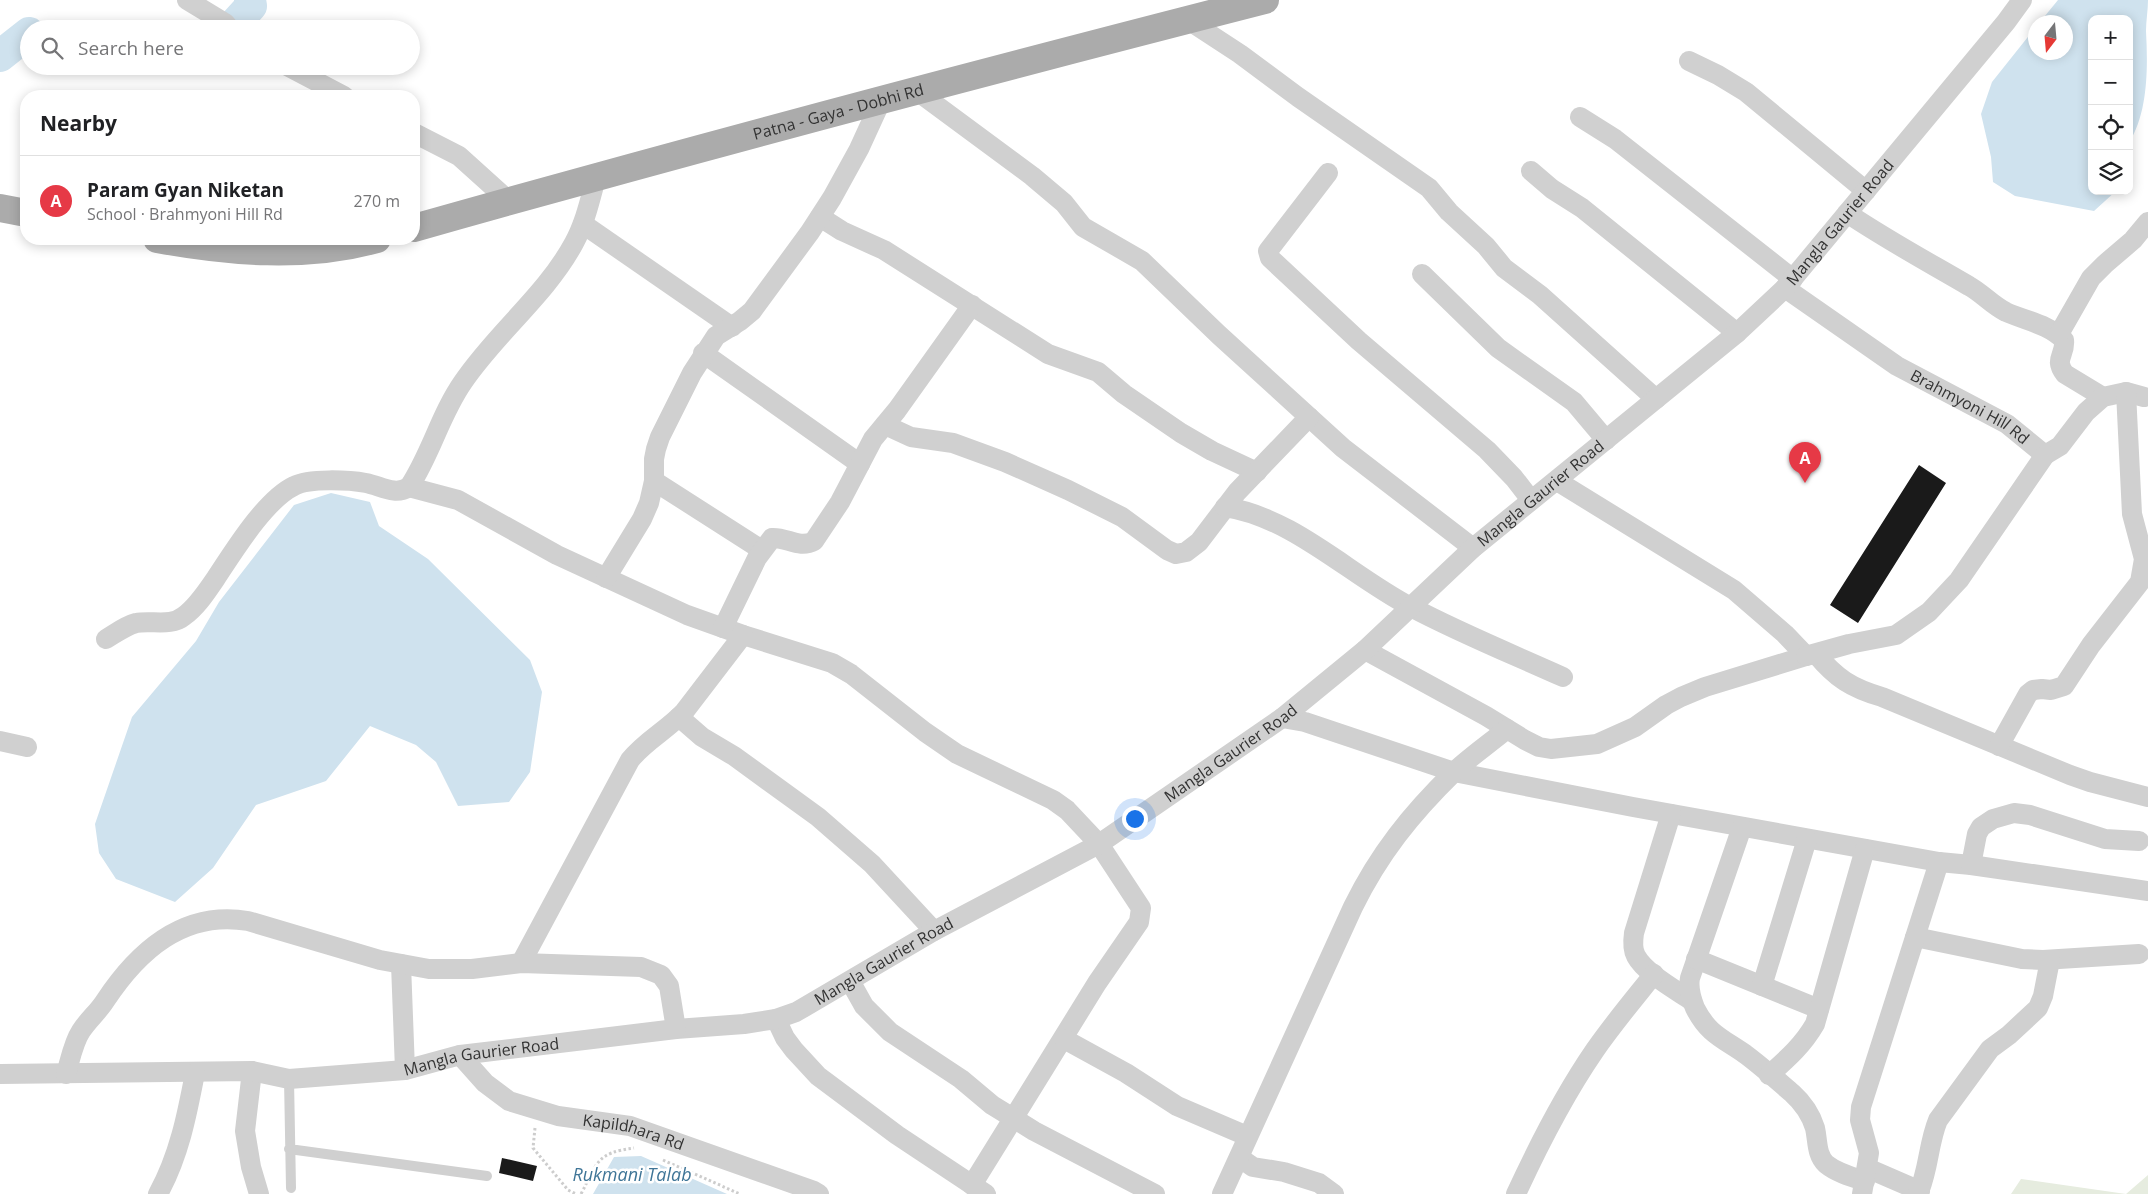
<!DOCTYPE html>
<html lang="en">
<head>
<meta charset="utf-8">
<style>
  body { margin:0; font-family:"Open Sans",sans-serif; background:#f2f2f2; color:#202124 }
  .controls { position:absolute; right:15px; top:15px; display:grid; overflow:hidden; border-radius:10px; box-shadow:0 2px 12px #0003 }
  .controls button { width:45px; height:45px; display:grid; place-items:center; padding:0; border:0; border-bottom:1px solid #e0e0e0; background:#fff; color:#202124; font:25px sans-serif }
  .compass { position:absolute; left:2028px; top:15px; width:45px; height:45px; border-radius:50%; background:#fff; box-shadow:0 2px 12px #0003; rotate:196deg }
  .you { position:absolute; left:1134px; top:818px; width:18px; height:18px; margin:-12px; border:4px solid #fff; border-radius:50%; background:#1a73e8; box-shadow:0 0 0 8px #1a73e833 }
  .badge { display:grid; place-items:center; width:32px; height:32px; border-radius:50%; background:#e63946; color:#fff; font-size:16px; font-weight:700 }
  .pin { position:absolute; translate:-50% -41px; filter:drop-shadow(0 1px 2px #0008) }
  .pin::after { content:''; position:absolute; top:26px; width:18px; height:15px; background:inherit; clip-path:polygon(0 0,100% 0,50% 100%) }
  .list { margin:0; padding:0; list-style:none }
  h2 { display:flex; justify-content:space-between; align-items:center; height:65px; margin:0; padding:0 20px; font-size:21px }
  h2 small { font-size:16px; font-weight:400; color:#757577 }
  .list li { display:grid; grid-template-columns:32px 1fr auto; gap:15px; align-items:center; box-sizing:border-box; height:90px; padding:0 20px; border-top:1px solid #e0e0e0 }
  .list b { display:block; font-size:19px; white-space:nowrap }
  .list p { margin:0; font-size:16px; white-space:nowrap; color:#757577 }
  .list em { font-size:16px; font-style:normal; color:#757577 }
  .icon { flex:none; width:28px; height:28px; fill:none; stroke:currentColor; stroke-width:2; stroke-linecap:round; stroke-linejoin:round }
  .map { position:relative; flex:none; width:2148px; height:1194px; overflow:hidden }
  .search { position:absolute; background:#fff; box-shadow:0 2px 12px #0003; left:20px; top:20px; width:400px; height:55px; display:flex; align-items:center; gap:12px; box-sizing:border-box; padding:0 18px; border-radius:28px; color:#757577; font-size:19px }
  .panel { position:absolute; background:#fff; box-shadow:0 2px 12px #0003; left:20px; top:90px; width:400px; height:155px; border-radius:20px }
  .map>svg:first-child { display:block }
</style>
</head>
<body>
<div class="map">
<svg width="2148" height="1194" viewBox="0 0 2148 1194">
  <rect width="100%" height="100%" fill="#fff"/>
  <path fill="#e6ecdf" d="M2148,1175V1194H2011L2021,1179L2126,1194Z"/>
  <path fill="#cfe2ee" d="M2058,0H2148C2148,10 2146,21 2146,31C2148,69 2148,112 2129,143V19H2092V191H2116L2094,211L2015,196L1993,182L1991,157L1981,114L1992,82L2035,28L2036,52H2066V22H2040Z
    M331,493L370,502L379,526L428,559L530,660L542,692L530,772L509,802L458,806L436,762L416,745L370,726L326,781L256,805L213,868L175,902L116,879L99,853L95,824L132,717L196,641L219,602L294,505Z
    M641,1156L727,1194H593L614,1157Z"/>
  <g fill="none" stroke-linecap="round" stroke-linejoin="round">
    <path stroke="#cfe2ee" stroke-width="32" d="M230,29L251,6L250,0
      M0,56L29,33"/>
  </g>
  <path fill="#1a1a1a" d="M1919,465L1946,483L1858,623L1830,605Z
    M502,1158L537,1166L533,1181L499,1173Z"/>
  <g fill="none" stroke-linecap="round" stroke-linejoin="round">
    <path stroke="#cdcdcd" stroke-width="3" stroke-dasharray="2.5 2.5" stroke-linecap="butt" d="M535,1128L533,1148L568,1190L576,1194
      M663,1160L740,1194
      M581,1194C598,1162 596,1153 634,1148"/>
    <path stroke="#d0d0d0" stroke-width="10" d="M289,1079L291,1188
      M289,1149L487,1176"/>
    <g stroke="#d0d0d0" stroke-width="20">
      <path d="M187,0L225,23L230,29"/>
      <path d="M1188,20L1240,54L1298,97L1429,188L1449,212L1486,246L1504,268L1540,295L1656,399"/>
      <path d="M1689,61L1718,75L1746,92L1866,191"/>
      <path d="M287,66L344,96"/>
      <path d="M917,91L1032,176L1064,203L1083,227L1142,261L1219,335L1343,448L1473,548"/>
      <path d="M1580,117L1615,139L1793,279"/>
      <path d="M414,133L459,156L509,201"/>
      <path d="M1531,171L1552,189L1582,208L1737,333"/>
      <path d="M1328,173L1268,251L1270,258L1359,341L1487,450L1514,478L1531,500"/>
      <path d="M1847,213C1887,240 1928,262 1969,286C1982,293 1992,305 2006,312C2026,321 2048,324 2064,340C2066,355 2053,359 2065,374L2103,397"/>
      <path d="M820,217L842,231L884,250L1048,354L1098,372L1124,394L1181,433L1212,451L1257,472"/>
      <path d="M583,224L732,327"/>
      <path d="M1422,274L1498,348L1574,402L1606,440"/>
      <path id="s1" d="M1785,288L1897,366L2007,424L2045,455L2060,446L2086,412L2103,397L2126,392L2144,397"/>
      <path d="M2059,334L2091,278L2105,264L2133,240L2148,222"/>
      <path d="M703,353L860,464"/>
      <path d="M885,425L911,437L953,443L1005,462L1068,490L1122,517L1167,550L1176,554L1186,552L1199,542L1237,492L1309,417"/>
      <path d="M654,481L762,550"/>
      <path d="M409,487L458,500L557,555L687,615L743,635L832,663L851,674L925,732L957,754L1053,800L1067,810L1099,844L1141,908L1139,922L1097,983L972,1185"/>
      <path d="M1225,507C1293,517 1351,576 1411,607C1460,633 1512,654 1563,677"/>
      <path d="M606,578L642,519L649,503L654,481V459L656,449L660,437L692,373L716,336L740,321L752,311L810,232L832,198L859,149L881,101"/>
      <path d="M723,628L757,558L772,538C787,537 799,549 814,541L840,502L873,439L897,410L972,305"/>
      <path d="M106,639C116,633 125,626 136,623C152,620 171,627 184,616C197,607 207,591 216,578C234,551 265,500 294,486C309,478 349,480 366,483C381,486 395,496 409,487C431,454 440,415 463,382C496,333 546,295 574,243C585,223 590,200 596,178"/>
      <path d="M1365,650L1486,716L1525,740L1539,747L1551,749L1597,744L1635,727L1666,705L1681,697L1705,687L1806,656L1785,634L1734,590L1557,481"/>
      <path d="M1816,654C1836,678 1851,688 1882,697L2070,775L2090,782L2148,797"/>
      <path d="M1806,656L1849,644L1896,635L1929,612L1959,580L2045,455"/>
      <path d="M679,717L702,737L734,756L818,817L872,864L934,931"/>
      <path d="M1282,718L1305,722L1454,772L1633,807L1939,862L1971,865L2148,891"/>
      <path d="M0,741L27,747"/>
      <path d="M1999,746L2028,694L2033,690L2042,689L2051,690L2064,686L2091,645L2140,582L2144,559L2132,514L2126,392"/>
      <path d="M1671,814L1634,933C1633,940 1632,949 1636,956C1645,973 1676,990 1692,1001"/>
      <path d="M1742,827L1690,978C1688,989 1691,998 1695,1008C1708,1034 1722,1038 1745,1054C1760,1065 1778,1081 1792,1093C1802,1102 1811,1115 1815,1128C1818,1141 1816,1154 1826,1164C1837,1173 1852,1177 1865,1181"/>
      <path d="M1971,865L1977,834L1981,827L1993,819L2014,813L2030,815L2105,839L2139,841"/>
      <path d="M1915,937L2022,959L2043,960L2139,954"/>
      <path d="M1696,959L1819,1009"/>
      <path d="M521,963L630,760C645,741 667,730 684,712L743,635"/>
      <path d="M401,964L405,1070"/>
      <path d="M850,981L864,1006L890,1032L961,1079L992,1105L1034,1131L1155,1194"/>
      <path d="M1762,986L1807,839"/>
      <path d="M776,1019L785,1038L794,1050L818,1076L897,1135L986,1194"/>
      <path d="M1064,1039L1126,1073L1177,1106L1247,1136"/>
      <path id="s2" d="M460,1055L485,1083L509,1101L558,1116L630,1126L814,1191L819,1194"/>
      <path d="M252,1071L245,1131L251,1167L259,1194"/>
      <path id="s3" d="M0,1074L252,1071L289,1079L405,1070L460,1055L676,1029L744,1024L776,1019L796,1012L934,931L1099,844L1282,718L1365,650L1473,548L1737,333L1785,288L2006,22L2022,0"/>
      <path d="M66,1074C70,1061 73,1043 81,1031C88,1020 98,1012 105,1001C138,951 183,910 248,921L380,960L429,969H472L521,963L641,967L661,975L669,986L676,1029"/>
      <path d="M1769,1075C1787,1059 1803,1045 1815,1024L1865,849"/>
      <path d="M1240,1158L1253,1167L1284,1172L1319,1183L1334,1194"/>
      <path d="M1867,1168L1920,1191"/>
      <path d="M158,1194C179,1156 187,1115 195,1073"/>
      <path d="M1222,1194L1353,907C1379,854 1411,814 1454,772C1470,757 1490,743 1507,729"/>
      <path d="M1516,1194C1539,1144 1564,1095 1595,1050C1613,1024 1634,999 1654,974"/>
      <path d="M1862,1194L1869,1153L1860,1120L1861,1107L1939,862"/>
      <path d="M1918,1194C1929,1170 1928,1144 1938,1120L1990,1049L2009,1035L2038,1008L2043,996L2050,960"/>
    </g>
    <g stroke="#ababab" stroke-width="28">
      <path d="M0,208L26,213"/>
      <path id="s4" d="M414,228C696,148 980,73 1265,0"/>
      <path d="M157,239C229,252 306,259 377,239"/>
    </g>
  </g>
  <g text-anchor="middle" stroke-width="5" stroke-linejoin="round" paint-order="stroke">
    <g font-size="16" fill="#333" stroke="#fff">
      <text dy="6" stroke="none"><textPath href="#s4" startOffset="440">Patna - Gaya - Dobhi Rd</textPath></text>
      <text dy="6" stroke="none"><textPath href="#s3" startOffset="2119">Mangla Gaurier Road</textPath></text>
      <text dy="6" stroke="none"><textPath href="#s1" startOffset="220">Brahmyoni Hill Rd</textPath></text>
      <text dy="6" stroke="none"><textPath href="#s3" startOffset="1714">Mangla Gaurier Road</textPath></text>
      <text dy="6" stroke="none"><textPath href="#s3" startOffset="1309">Mangla Gaurier Road</textPath></text>
      <text dy="6" stroke="none"><textPath href="#s3" startOffset="904">Mangla Gaurier Road</textPath></text>
      <text dy="6" stroke="none"><textPath href="#s3" startOffset="484">Mangla Gaurier Road</textPath></text>
      <text dy="6" stroke="none"><textPath href="#s2" startOffset="196">Kapildhara Rd</textPath></text>
    </g>
    <g font-size="18" font-style="italic" fill="#3f7597" stroke="#fff">
      <text x="632" y="1181">Rukmani Talab</text>
    </g>
  </g>
</svg>
<div class="controls">
<button>+</button>
<button>−</button>
<button><svg class="icon" aria-label="locate" viewBox="0 0 24 24"><circle cx="12" cy="12" r="6"/><path d="M12 2v4M12 18v4M2 12h4M18 12h4"/></svg></button>
<button><svg class="icon" aria-label="layers" viewBox="0 0 24 24"><path d="M12 4l9 5-9 5-9-5zM3 14l9 5 9-5"/></svg></button>
</div>
<svg class="compass" viewBox="-18 -18 36 36"><path d="M0-13l5 13h-10z" fill="#e53935"/><path d="M0 13l5-13h-10z" fill="#757577"/></svg>
<div class="you"></div>
<div class="pin badge" style="left:1805px;top:483px">A</div>
<div class="search"><svg class="icon" aria-label="search" viewBox="0 0 24 24"><circle cx="10" cy="10" r="6"/><path d="M15 15l6 6"/></svg>Search here</div>
<section class="panel">
<h2>Nearby<small></small></h2>
<ul class="list">
<li><span class="badge">A</span><div><b>Param Gyan Niketan</b><p>School · Brahmyoni Hill Rd</p></div><em>270 m</em></li>
</ul>
</section>
</div>
</body>
</html>
